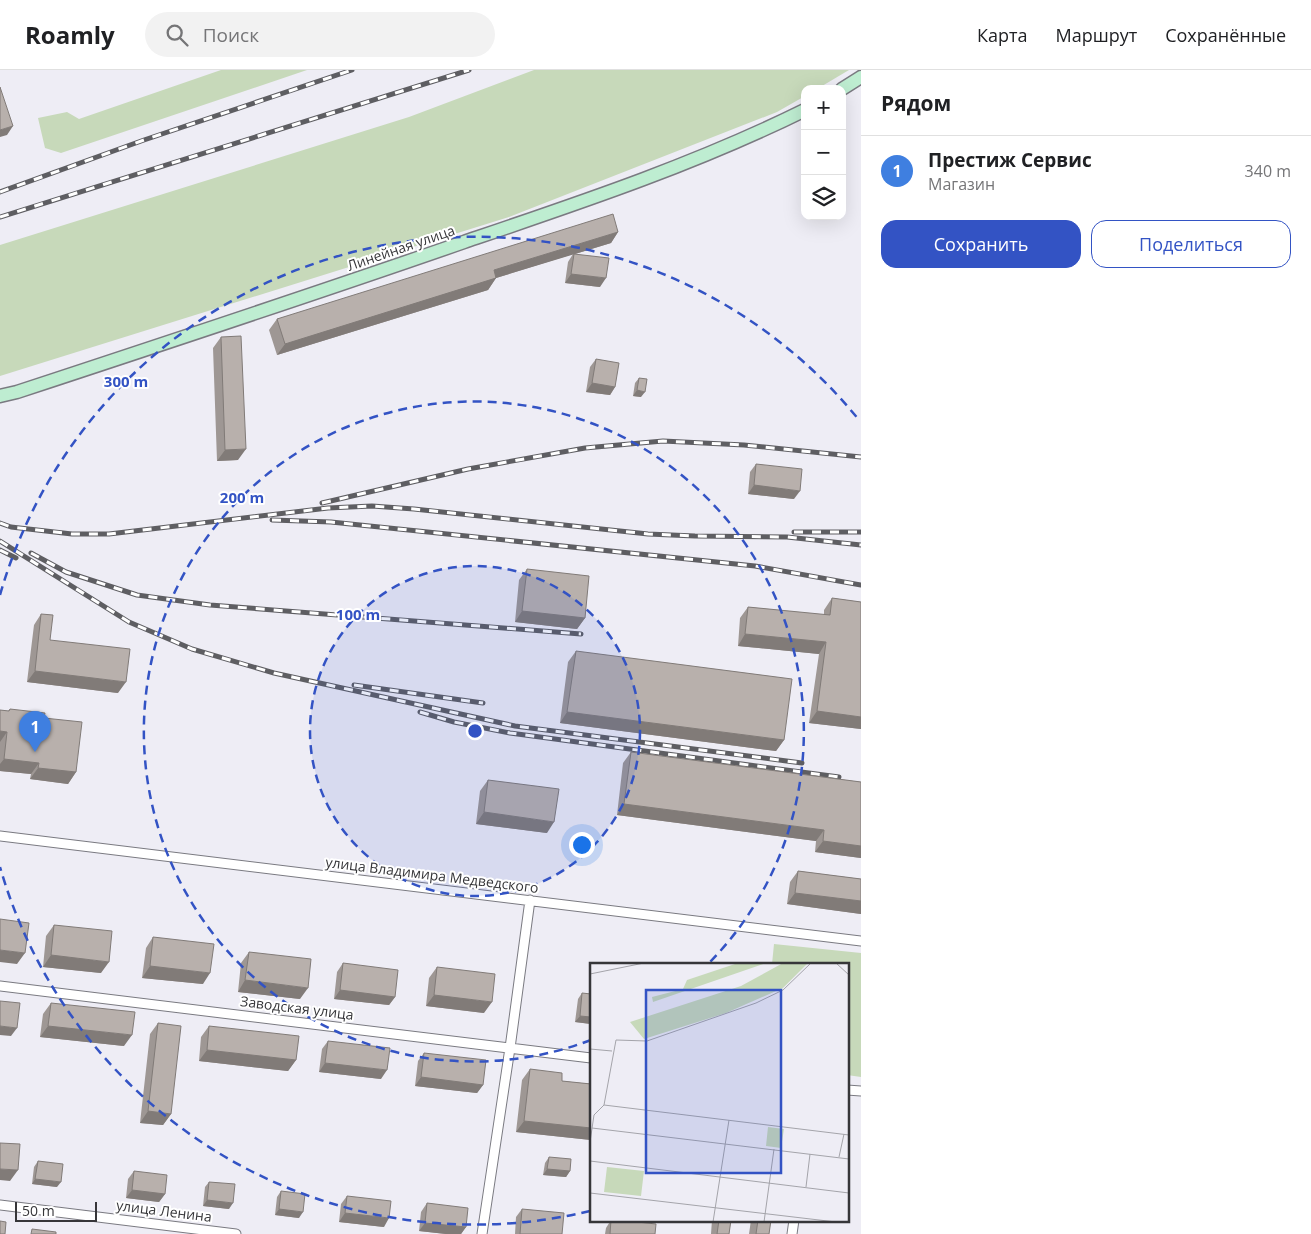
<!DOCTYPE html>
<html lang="ru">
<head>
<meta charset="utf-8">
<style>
  body { margin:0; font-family:"Open Sans",sans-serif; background:#f2f2f2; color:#202124 }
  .controls { position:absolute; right:15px; top:15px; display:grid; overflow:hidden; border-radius:10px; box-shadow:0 5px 20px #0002 }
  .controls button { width:45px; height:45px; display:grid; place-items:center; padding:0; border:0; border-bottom:1px solid #e0e0e0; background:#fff; color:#202124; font:25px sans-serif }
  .scale { position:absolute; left:15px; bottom:12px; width:82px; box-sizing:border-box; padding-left:5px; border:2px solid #363639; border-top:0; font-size:14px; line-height:18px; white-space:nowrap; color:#363639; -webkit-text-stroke:4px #fff; paint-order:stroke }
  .you { position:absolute; left:581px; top:774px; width:18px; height:18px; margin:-12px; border:4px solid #fff; border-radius:50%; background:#1a73e8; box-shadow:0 0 0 8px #1a73e833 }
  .badge { display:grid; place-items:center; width:32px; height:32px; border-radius:50%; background:#3353c4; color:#fff; font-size:16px; font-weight:700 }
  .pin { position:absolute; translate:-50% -41px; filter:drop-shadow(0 1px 2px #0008) }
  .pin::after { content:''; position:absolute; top:26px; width:18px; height:15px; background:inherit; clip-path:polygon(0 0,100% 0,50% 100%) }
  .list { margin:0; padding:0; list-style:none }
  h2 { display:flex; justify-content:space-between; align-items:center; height:65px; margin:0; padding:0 20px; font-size:21px }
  h2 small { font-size:16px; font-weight:400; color:#757577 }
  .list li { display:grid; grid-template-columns:32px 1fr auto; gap:15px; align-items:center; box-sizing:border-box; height:70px; padding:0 20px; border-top:1px solid #e0e0e0 }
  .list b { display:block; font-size:19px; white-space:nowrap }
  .list p { margin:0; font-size:16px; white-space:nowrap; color:#757577 }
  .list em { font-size:16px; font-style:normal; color:#757577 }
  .actions { display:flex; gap:10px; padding:15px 20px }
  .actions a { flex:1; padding:11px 0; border:1px solid #3353c4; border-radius:15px; text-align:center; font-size:18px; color:#3353c4 }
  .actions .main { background:#3353c4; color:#fff }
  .icon { flex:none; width:28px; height:28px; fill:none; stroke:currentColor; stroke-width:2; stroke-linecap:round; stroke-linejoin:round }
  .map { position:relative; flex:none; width:861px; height:1164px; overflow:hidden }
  header { display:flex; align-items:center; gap:30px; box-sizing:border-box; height:70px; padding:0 25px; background:#fff; border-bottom:1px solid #e0e0e0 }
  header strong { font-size:24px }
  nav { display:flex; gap:28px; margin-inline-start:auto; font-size:18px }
  .search { width:350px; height:45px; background:#f2f2f2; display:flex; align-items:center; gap:12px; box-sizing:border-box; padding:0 18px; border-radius:28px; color:#757577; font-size:19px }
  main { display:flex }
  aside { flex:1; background:#fff }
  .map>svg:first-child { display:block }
</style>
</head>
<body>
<header>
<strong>Roamly</strong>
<div class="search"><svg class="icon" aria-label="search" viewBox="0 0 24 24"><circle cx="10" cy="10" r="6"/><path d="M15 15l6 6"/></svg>Поиск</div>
<nav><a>Карта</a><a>Маршрут</a><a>Сохранённые</a></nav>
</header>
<main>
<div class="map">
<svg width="861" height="1164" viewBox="0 0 861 1164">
  <rect width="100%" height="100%" fill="#eeedf5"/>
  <path fill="#c7d9ba" d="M221,0H307L61,83L45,78L38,48L67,42L79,49Z
    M534,0H849L817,19H805V26L777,42L509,147L0,306V175L409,47Z
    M774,874L861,883V1007L847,1005V894H772Z"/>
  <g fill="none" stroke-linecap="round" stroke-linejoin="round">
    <defs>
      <path id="street" d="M0,766L861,871
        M0,916L591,988
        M847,1020L861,1021
        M0,1135L236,1164
        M482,1164L510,978L530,830
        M792,1164L794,1150"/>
      <path id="secondary" d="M842,19L861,7
        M0,326L17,322C166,273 315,224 464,172C579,133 696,94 805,40"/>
    </defs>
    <use href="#street" stroke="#7a7a81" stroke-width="11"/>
    <use href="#secondary" stroke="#7a7a81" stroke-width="15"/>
    <use href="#street" stroke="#fff" stroke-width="9"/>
    <use href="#secondary" stroke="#beedd1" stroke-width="12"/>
    <defs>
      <path id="rail" d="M0,122L144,70L352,0
        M0,147L469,0
        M322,433L468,399L585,378L663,371L744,375L861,387
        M272,450L331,452L755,496L861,515
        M0,453L11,457L72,464H109L328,438L372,436L414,439L648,464L695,466L787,467L861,475
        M794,462H861
        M0,471L129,552L192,579L274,603L515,656L802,693
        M0,480L16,488
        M31,483L66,502L137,525L210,535L581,564
        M354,615L483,633
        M420,642L454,652L510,663L839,707"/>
    </defs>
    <use href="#rail" stroke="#5e5e62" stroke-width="5"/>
    <use href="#rail" stroke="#fff" stroke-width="3" stroke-dasharray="9" stroke-linecap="butt"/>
  </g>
  <path fill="#9e9794" d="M618,162L611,173L575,184L600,217L565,213L568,192L573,184L496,208L488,220L277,285L269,260L277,249Z
    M221,267L238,390L217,391L213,278Z
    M596,289L615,317L610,325L586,322L590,297Z
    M639,308L641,327L633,326L635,313Z
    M756,394L794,429L748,424L750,402Z
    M527,499L585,548L577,559L515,552L519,510Z
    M832,528L861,532V659L809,653L819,584L738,576L740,548L748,537L824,545V540Z
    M41,544L50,570L118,623L27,612L34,555Z
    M576,581L784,670L776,681L560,653L568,592Z
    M10,639L44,648L76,702L68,714L30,709L31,704L0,701V640L8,641Z
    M631,682L861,712V788L815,782L816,771L617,745L623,693Z
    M488,710L547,763L476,754L480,721Z
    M798,801L861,809V844L787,834L790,812Z
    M54,855L101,903L43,897L46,866Z
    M153,867L203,914L142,908L146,878Z
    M249,882L300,929L238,922L241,893Z
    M343,893L395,927L389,935L334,929L337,902Z
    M437,897L484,943L426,936L429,908Z
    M582,923L591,954L575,952L578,929Z
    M51,933L124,976L40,967L43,944Z
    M158,953L171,1044L163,1055L140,1053L150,964Z
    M209,956L296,990L288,1001L199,991L201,967Z
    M328,971L381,1009L319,1002L322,979Z
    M424,983L483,1015L477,1023L415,1016L418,991Z
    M530,999L562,1011L591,1014V1070L516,1062L522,1010Z
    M549,1087L570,1101L566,1107L543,1105L545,1093Z
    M38,1091L57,1117L32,1114L34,1097Z
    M134,1101L165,1124L159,1132L126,1128L128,1109Z
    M209,1112L229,1139L203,1136L205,1117Z
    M281,1121L299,1148L275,1145L277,1127Z
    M347,1126L384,1157L339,1152L341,1134Z
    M427,1133L466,1157L461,1164H446L419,1161L421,1142Z
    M522,1139L562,1164H515L516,1147Z
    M611,1150H619L655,1164H605L606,1158Z
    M712,1150H731L729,1164H711Z
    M751,1150H771L769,1164H749Z"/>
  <path fill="#817b78" d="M13,56L7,65L0,67V60Z
    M618,162L611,173L496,208L488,220L277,285L285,274L494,200Z
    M571,204L606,208L600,217L565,213Z
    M592,313L615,317L610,325L586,322Z
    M637,320L645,322L641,327L633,326Z
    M246,379L238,390L217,391L225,380Z
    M754,415L800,421L794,429L748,424Z
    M522,541L585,548L577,559L515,552Z
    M745,564L826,572L819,584L738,576Z
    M35,601L126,612L118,623L27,612Z
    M817,641L861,647V659L809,653Z
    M567,642L784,670L776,681L560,653Z
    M0,661L7,662L0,672Z
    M4,689L39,693L31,704L0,701V694Z
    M38,698L76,702L68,714L30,709Z
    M624,734L824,760L816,771L617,745Z
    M484,742L554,752L547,763L476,754Z
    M823,771L861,776V788L815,782Z
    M795,823L861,831V844L787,834Z
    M0,880L25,883L17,894L0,892Z
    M51,885L109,892L101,903L43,897Z
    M150,896L210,903L203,914L142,908Z
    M245,910L308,918L300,929L238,922Z
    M340,920L395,927L389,935L334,929Z
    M434,925L492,932L484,943L426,936Z
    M580,946L591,947V954L575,952Z
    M0,956L17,958L11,966L0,965Z
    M48,956L132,965L124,976L40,967Z
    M207,980L296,990L288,1001L199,991Z
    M325,993L387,1000L381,1009L319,1002Z
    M421,1007L483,1015L477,1023L415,1016Z
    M148,1041L171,1044L163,1055L140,1053Z
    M524,1051L591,1058V1070L516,1062Z
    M0,1099L18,1100L10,1111L0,1110Z
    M547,1099L570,1101L566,1107L543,1105Z
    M35,1109L61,1112L57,1117L32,1114Z
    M132,1120L165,1124L159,1132L126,1128Z
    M207,1130L233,1133L229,1139L203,1136Z
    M279,1139L303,1142L299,1148L275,1145Z
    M345,1143L389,1148L384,1157L339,1152Z
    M425,1153L466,1157L461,1164H446L419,1161Z"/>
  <path fill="#b8b0ac" stroke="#817b78" d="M0,17L13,56L0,60Z
    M613,144L618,162L494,200L496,208L285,274L277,249Z
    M574,184L609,188L606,208L571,204Z
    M241,266L246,379L225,380L221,267Z
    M596,289L619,293L615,317L592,313Z
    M639,308L647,309L645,322L637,320Z
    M756,394L802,399L800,421L754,415Z
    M527,499L589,506L585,548L522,541Z
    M832,528L861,532V647L817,641L826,572L745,564L748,537L830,545Z
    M41,544L53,545L50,570L130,579L126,612L35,601Z
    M576,581L792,609L784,670L567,642Z
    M10,639L45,643L44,648L82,652L76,702L38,698L39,693L4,689L7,662L0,661V640L9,641Z
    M631,682L861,712V776L823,771L824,760L624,734Z
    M488,710L559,719L554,752L484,742Z
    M798,801L861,809V831L795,823Z
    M0,849L29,853L25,883L0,880Z
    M54,855L112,861L109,892L51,885Z
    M153,867L214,874L210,903L150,896Z
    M249,882L311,889L308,918L245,910Z
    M343,893L398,900L395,927L340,920Z
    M437,897L495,904L492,932L434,925Z
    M582,923L591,924V947L580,946Z
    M0,931L20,933L17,958L0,956Z
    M51,933L135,942L132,965L48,956Z
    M158,953L181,956L171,1044L148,1041Z
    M209,956L299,966L296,990L207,980Z
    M328,971L390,978L387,1000L325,993Z
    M424,983L486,990L483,1015L421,1007Z
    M530,999L562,1003V1011L591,1014V1058L524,1051Z
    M0,1073L20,1074L18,1100L0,1099Z
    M549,1087L571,1089L570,1101L547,1099Z
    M38,1091L63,1094L61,1112L35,1109Z
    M134,1101L167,1105L165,1124L132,1120Z
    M209,1112L235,1114L233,1133L207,1130Z
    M281,1121L305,1124L303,1142L279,1139Z
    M347,1126L391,1131L389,1148L345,1143Z
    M427,1133L468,1138L466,1157L425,1153Z
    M522,1139L564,1143L562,1164H520Z
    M611,1150H619L656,1154L655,1164H610Z
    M719,1150H731L729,1164H717Z
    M758,1150H771L769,1164H756Z
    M0,1151L6,1152L5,1164H0Z
    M32,1159L56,1162V1164H31Z"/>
  <circle cx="475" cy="661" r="165" fill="#3353c4" fill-opacity=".12"/>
  <g fill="none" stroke="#3353c4" stroke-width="2.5" stroke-dasharray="9 6">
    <circle cx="475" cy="661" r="165"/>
    <path d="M591 970A330 330 0 1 1 710 892"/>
    <path d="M590 1141A494 494 0 0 1 0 797M0 525A494 494 0 0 1 859 350"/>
  </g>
  <g text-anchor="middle" stroke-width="4" stroke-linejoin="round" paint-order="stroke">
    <g font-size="14" fill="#363639" stroke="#fff">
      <text transform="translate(401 178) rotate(-19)" y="5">Линейная улица</text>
      <text transform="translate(432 805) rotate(7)" y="5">улица Владимира Медведского</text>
      <text transform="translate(297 938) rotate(7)" y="5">Заводская улица</text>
      <text transform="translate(164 1141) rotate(7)" y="5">улица Ленина</text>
    </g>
  </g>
  <g transform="translate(590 893)">
    <rect width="259" height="259" fill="#eeedf5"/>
    <path d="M148,0H176L63,39L62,34L93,26L97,17ZM193,0H218L193,25L136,50L54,76L40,59L151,23ZM178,164L194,166L191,185L176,183ZM17,204L54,208L51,233L14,229Z" fill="#c7d9ba"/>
    <path fill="none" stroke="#a4a4aa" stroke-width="1" d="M246,0L259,12M0,11L54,0M0,86L22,88M14,142L259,172M2,165L259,196M0,179L4,152L14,142L26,77L57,78L166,40L193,27L221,0M249,194L254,171M0,198L259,230M216,224L220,191M0,230L246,259M123,259L139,157M174,259L184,186"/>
    <path fill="#3353c4" fill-opacity="0.15" stroke="#3353c4" stroke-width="2.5" d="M56,27H191V210H56Z"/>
    <rect width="259" height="259" fill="none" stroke="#363639" stroke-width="2.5"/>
  </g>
  <circle cx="475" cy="661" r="8" fill="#3353c4" stroke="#fff" stroke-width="2.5"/>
  <g font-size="15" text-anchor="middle" font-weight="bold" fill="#3353c4" stroke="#fff" stroke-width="4" stroke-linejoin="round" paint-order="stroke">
    <text x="126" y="317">300 m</text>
    <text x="242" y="433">200 m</text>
    <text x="358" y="550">100 m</text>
  </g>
</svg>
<div class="controls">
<button>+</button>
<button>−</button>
<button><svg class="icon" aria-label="layers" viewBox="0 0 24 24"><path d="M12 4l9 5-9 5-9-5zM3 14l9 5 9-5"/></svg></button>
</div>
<div class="scale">50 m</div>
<div class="you"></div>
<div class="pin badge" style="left:35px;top:682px;background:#3f7fe0">1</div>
</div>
<aside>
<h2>Рядом<small></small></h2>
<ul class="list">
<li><span class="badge" style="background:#3f7fe0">1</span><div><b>Престиж Сервис</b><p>Магазин</p></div><em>340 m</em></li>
</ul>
<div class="actions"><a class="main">Сохранить</a><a>Поделиться</a></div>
</aside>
</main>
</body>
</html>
